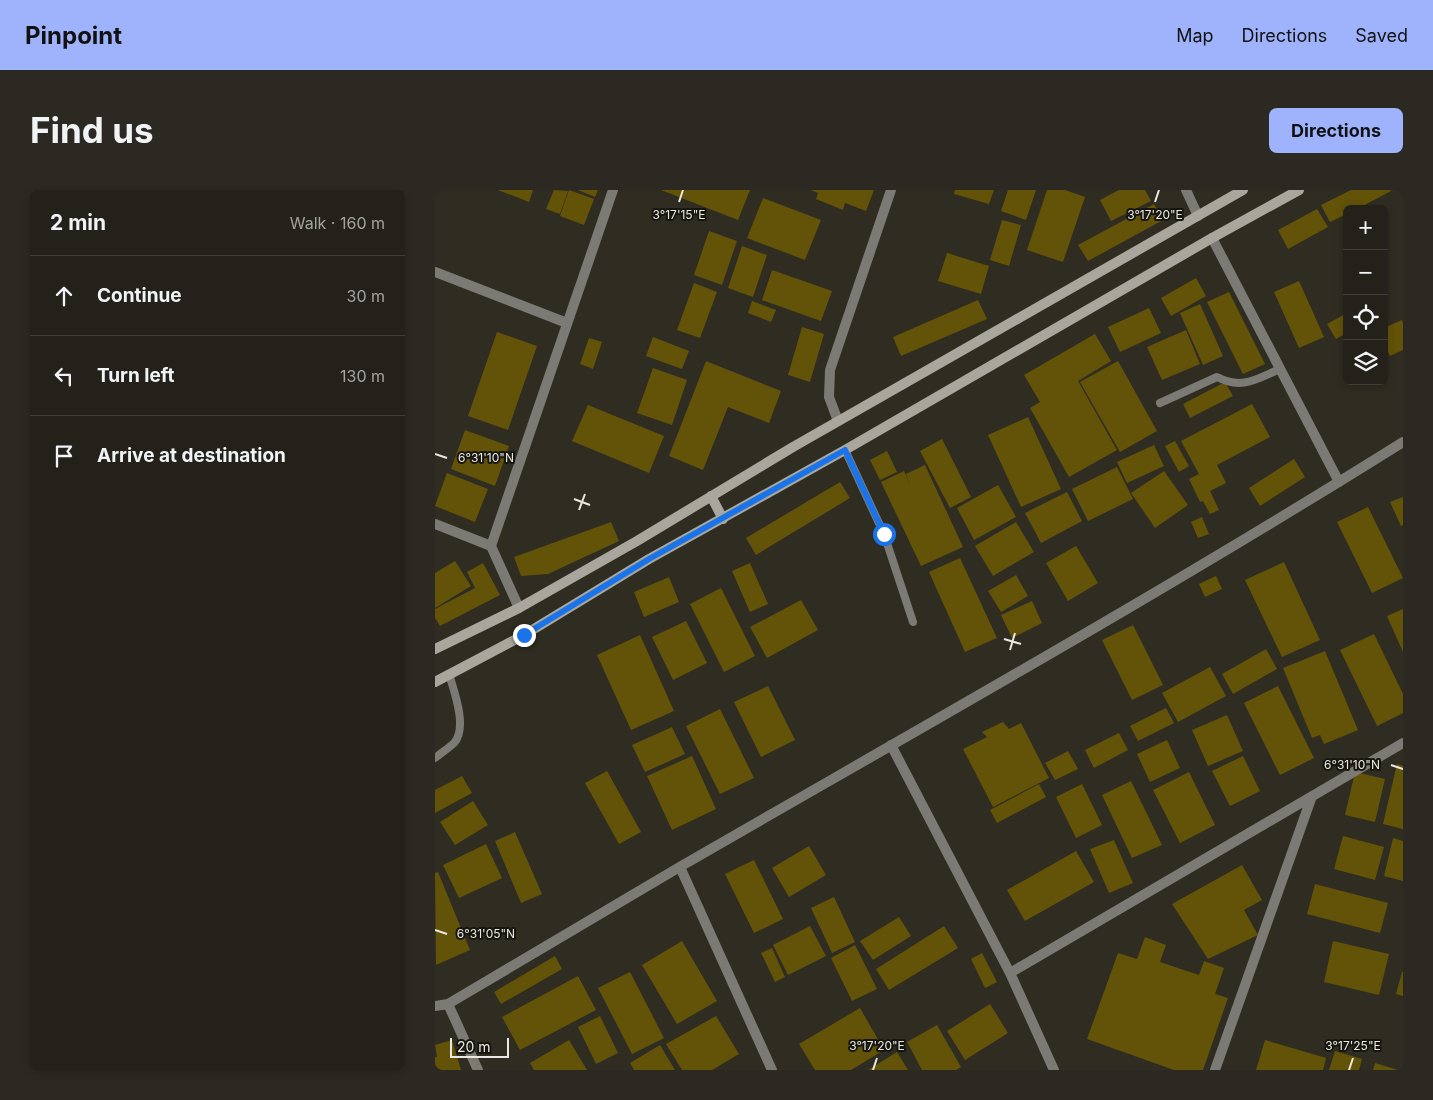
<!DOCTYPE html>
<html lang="en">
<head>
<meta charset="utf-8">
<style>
  body { margin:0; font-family:Inter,sans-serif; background:#2b2922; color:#f1f3f6 }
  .controls { position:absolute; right:15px; top:15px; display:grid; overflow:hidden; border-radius:8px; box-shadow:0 2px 8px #0003 }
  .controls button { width:45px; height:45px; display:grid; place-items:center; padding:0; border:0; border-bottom:1px solid #403e38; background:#232119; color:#f1f3f6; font:25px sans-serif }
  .scale { position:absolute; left:15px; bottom:12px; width:59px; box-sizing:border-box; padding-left:5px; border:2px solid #eae8e0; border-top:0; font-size:14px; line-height:18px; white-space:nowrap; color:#eae8e0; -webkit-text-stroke:4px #16150f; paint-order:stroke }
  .stop { position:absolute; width:15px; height:15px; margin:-11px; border:4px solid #1a73e8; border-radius:50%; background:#fff }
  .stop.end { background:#1a73e8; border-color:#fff; box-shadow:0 1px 5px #0008 }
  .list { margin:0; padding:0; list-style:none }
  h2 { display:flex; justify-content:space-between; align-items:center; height:65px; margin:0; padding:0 20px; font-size:21px }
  h2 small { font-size:16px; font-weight:400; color:#a3a3a2 }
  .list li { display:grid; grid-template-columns:32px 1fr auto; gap:15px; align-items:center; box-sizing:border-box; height:80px; padding:0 20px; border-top:1px solid #403e38 }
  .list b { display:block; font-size:19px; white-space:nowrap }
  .list em { font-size:16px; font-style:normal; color:#a3a3a2 }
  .icon { flex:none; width:28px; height:28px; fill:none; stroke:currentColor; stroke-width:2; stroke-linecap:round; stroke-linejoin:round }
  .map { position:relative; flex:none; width:968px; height:880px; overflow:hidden; border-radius:8px }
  header { display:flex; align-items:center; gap:30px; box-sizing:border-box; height:70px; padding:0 25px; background:#9fb3fd; color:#111 }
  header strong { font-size:24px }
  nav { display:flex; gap:28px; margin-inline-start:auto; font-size:18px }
  .intro { display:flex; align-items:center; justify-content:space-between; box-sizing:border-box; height:120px; padding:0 30px }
  h1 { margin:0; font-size:35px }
  .button { padding:12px 22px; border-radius:8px; background:#9fb3fd; color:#111; font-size:18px; font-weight:700 }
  main { display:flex; gap:30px; padding:0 30px }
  aside { flex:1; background:#232119; border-radius:8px; box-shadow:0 2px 8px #0003 }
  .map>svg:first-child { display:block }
</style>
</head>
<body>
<header>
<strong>Pinpoint</strong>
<nav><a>Map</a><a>Directions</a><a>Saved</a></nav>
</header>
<div class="intro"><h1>Find us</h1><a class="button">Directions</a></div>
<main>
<aside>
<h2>2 min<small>Walk · 160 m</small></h2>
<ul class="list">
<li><svg class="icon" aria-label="ahead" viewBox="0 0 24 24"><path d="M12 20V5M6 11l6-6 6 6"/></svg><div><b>Continue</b></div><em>30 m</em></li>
<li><svg class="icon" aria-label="left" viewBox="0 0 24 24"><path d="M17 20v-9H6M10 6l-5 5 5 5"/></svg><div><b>Turn left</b></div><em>130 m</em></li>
<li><svg class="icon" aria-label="arrive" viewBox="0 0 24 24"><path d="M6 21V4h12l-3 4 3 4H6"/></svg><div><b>Arrive at destination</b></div></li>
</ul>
</aside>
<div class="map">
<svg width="968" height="880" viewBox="0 0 968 880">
  <rect width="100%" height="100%" fill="#2f2c21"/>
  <path fill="#635308" d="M63,0H98L94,12Z
    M119,0L133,1L125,24L111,19Z
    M134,0L159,9L149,35L125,26Z
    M143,0H163L160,7Z
    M226,0H315L303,30Z
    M376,0H439L431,21L410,13L408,20L381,9L383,3Z
    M520,0H559L554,14L519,4Z
    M573,0H601L591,30L566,21Z
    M612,0H630L650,7L628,72L592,60Z
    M684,0H710L716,11L676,31L665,10Z
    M916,0H955L956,1L922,19H912V24L895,32L886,15Z
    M328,8L386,30L370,70L312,48Z
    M719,14L728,30L653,71L643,55Z
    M882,19L893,37L853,59L843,40Z
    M567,30L586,35L574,76L555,70Z
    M274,41L302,51L287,95L259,85Z
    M307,56L332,65L318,107L293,98Z
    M512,63L554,76L546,104L503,91Z
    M337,80L397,101L386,131L327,110Z
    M761,88L771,106L736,126L726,108Z
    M864,91L889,147L864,158L839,102Z
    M259,93L282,102L265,148L242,140Z
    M794,102L830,174L808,184L772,112Z
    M543,110L552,129L466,166L458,147Z
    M317,111L341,120L336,132L313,123Z
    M765,114L788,166L768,175L745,123Z
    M714,118L726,143L685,162L673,137Z
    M912,123V143L901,149L892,134Z
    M967,130L968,133V160L955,166L949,153V138Z
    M367,137L389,144L375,192L353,185Z
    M751,140L765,174L727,190L712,157Z
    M62,142L102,156L73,240L33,226Z
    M660,144L676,171L643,191L682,260L634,287L595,218L605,212L589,185Z
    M218,147L254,161L247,179L211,166Z
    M154,148L167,152L158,179L145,174Z
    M271,171L346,201L334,233L293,217L268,280L234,266Z
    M683,171L722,241L685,262L645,192Z
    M218,178L252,190L237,235L202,223Z
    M790,192L798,206L755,228L748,214Z
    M817,214L835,247L782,275L791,293L775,301L784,320L775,324L768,311L765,312L754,289L764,284L746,251Z
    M153,215L229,246L214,283L137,251Z
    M593,227L626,299L586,317L553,245Z
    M30,240L74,256L60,296L16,279Z
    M507,249L536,307L515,318L485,261Z
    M740,251L754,276L744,282L730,256Z
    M719,255L729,276L692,293L682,272Z
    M452,261L462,282L445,290L435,270Z
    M859,269L870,287L825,316L814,298Z
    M490,275L528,357L486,376L446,292L469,281L475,294L471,284Z
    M682,277L698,309L653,331L637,299Z
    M729,281L753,315L720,338L696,303Z
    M12,283L53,299L40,332L0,316Z
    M405,292L415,308L321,365L311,348Z
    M563,295L581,327L539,350L522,318Z
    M632,302L647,331L606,353L590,323Z
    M968,307V335L966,336L955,312Z
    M933,317L968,388L937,403L902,332Z
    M767,327L774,344L763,348L756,332Z
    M176,332L184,351L113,384L86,386L79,367Z
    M581,332L599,362L558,386L540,356Z
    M641,356L663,393L633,411L611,373Z
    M525,368L562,448L530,462L494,382Z
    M20,371L36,396L0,418V383Z
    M849,372L885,450L847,467L810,390Z
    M48,373L65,405L5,436L0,428V419L40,398L32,382Z
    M315,373L333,414L315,422L297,381Z
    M581,385L593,406L566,422L553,401Z
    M781,386L787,399L770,407L764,394Z
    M234,387L244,412L209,427L199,402Z
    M286,398L320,466L289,482L255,414Z
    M366,410L383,440L332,468L315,437Z
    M597,411L607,433L577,448L566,425Z
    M968,419V462L952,426Z
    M251,431L272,473L238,490L217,447Z
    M698,435L728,495L697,510L667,450Z
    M939,444L968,504V523L942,536L905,460Z
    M205,445L239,521L196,540L162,465Z
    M831,459L842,479L798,504L787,484Z
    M890,461L923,540L889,554L885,545L877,548L848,478Z
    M775,477L791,506L743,532L727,503Z
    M333,496L360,550L326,567L299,512Z
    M843,496L879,568L845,585L809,513Z
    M731,518L739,533L703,551L695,536Z
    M285,519L319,588L285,604L251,536Z
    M792,525L808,561L773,576L757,540Z
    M568,532L574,539L586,533L614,588L558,617L528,559L552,547L547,542Z
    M237,537L250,564L210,582L197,555Z
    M684,543L693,560L659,578L650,560Z
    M732,550L745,578L715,592L702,564Z
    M633,561L643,579L620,590L610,573Z
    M257,566L281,619L237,640L212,586Z
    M808,566L825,601L795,616L777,581Z
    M962,574L968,576V639L948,634Z
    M172,581L206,642L184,654L150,593Z
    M754,582L780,635L745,653L718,600Z
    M920,582L950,589L940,632L910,625Z
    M27,586L37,603L0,623V600Z
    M696,591L727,655L697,668L667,605Z
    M604,594L611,607L562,633L555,620Z
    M647,594L667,635L641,648L621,607Z
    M38,611L53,635L20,655L5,632Z
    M80,642L107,704L86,713L60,651Z
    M908,646L949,657L940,690L899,679Z
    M958,648L968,651V691L949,686Z
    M679,650L698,693L674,703L655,659Z
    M51,654L67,688L24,708L8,675Z
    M374,656L391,685L354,707L337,678Z
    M641,661L659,692L590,731L572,700Z
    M319,670L348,729L319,743L290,684Z
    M807,675L827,710L809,720L823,745L773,769L737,714Z
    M3,682L35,760L1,775L0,683Z
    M880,694L953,713L945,743L872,724Z
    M399,707L420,752L397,763L376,718Z
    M464,727L476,746L438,770L425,751Z
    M375,736L391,766L353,785L338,755Z
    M509,736L523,758L454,800L441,779Z
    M710,747L731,755L725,772L764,785L769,771L789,778L780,804L793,808L768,880H739L652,849L683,763L702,769Z
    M247,751L282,811L242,834L207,775Z
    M898,751L954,764L944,805L889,792Z
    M420,755L442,799L417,811L396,768Z
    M337,758L350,787L340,792L326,763Z
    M547,763L562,792L550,798L536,769Z
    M120,766L127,779L66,814L59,802Z
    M195,782L229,848L197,864L163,798Z
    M967,782H968V806L961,804Z
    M143,786L161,820L85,860L67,827Z
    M555,814L573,843L530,870L512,841Z
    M425,818L449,860L416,880H380L364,854Z
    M165,826L183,863L161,874L143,837Z
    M281,826L304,864L277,880H247L231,854Z
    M502,835L526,877L521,880H487L472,852Z
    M17,850L26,880H0V867H2L0,855Z
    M134,850L152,880H99L95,873Z
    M830,850L891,868L888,880H821Z
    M225,855L240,880H199L195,873Z
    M900,861L927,869L924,880H894Z
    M462,862L473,880H433Z
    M940,873L963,880H938Z"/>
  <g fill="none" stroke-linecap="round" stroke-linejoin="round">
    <path stroke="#7c7a74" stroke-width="8" d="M725,213L782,187C807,200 821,189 845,179
      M410,260L449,344L478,432
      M0,568C6,563 14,558 19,553C33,538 19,501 14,484"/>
    <path stroke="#7c7a74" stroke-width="10" d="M751,0L763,26
      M777,48L904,292
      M0,82L132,133
      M403,231L394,207L395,180L456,0
      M0,334L56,356
      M84,418L56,356L178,0
      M456,555L575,783L619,880
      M245,677L337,880
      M575,783L968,553
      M13,814C91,768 169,721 248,675C489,536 732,400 968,252
      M0,816L13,814L43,880
      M780,880L877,606"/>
    <path stroke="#a9a79d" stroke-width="10" d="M276,306L288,329
      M0,459L84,418L202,351L358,257L808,0
      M0,492L89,445L214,369L410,260L777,48L864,0"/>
  </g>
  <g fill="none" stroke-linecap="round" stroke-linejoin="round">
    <path stroke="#1a73e8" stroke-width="6" d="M89,445L214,369L410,260L449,344"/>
  </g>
  <path fill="none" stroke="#eae8e0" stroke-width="2" d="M244,12L248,0M720,12L724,0M0,264L12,268M139,309L155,315M144,320L150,304M569,449L586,454M575,460L580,443M956,575L968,579M0,740L12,744M438,880L442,868M914,880L918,868"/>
  <g font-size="12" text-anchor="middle" fill="#eae8e0" stroke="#16150f" stroke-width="4" stroke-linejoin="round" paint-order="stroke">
    <text x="244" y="29">3°17'15"E</text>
    <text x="720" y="29">3°17'20"E</text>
    <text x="51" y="272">6°31'10"N</text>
    <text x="917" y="579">6°31'10"N</text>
    <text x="51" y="748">6°31'05"N</text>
    <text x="442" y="860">3°17'20"E</text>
    <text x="918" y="860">3°17'25"E</text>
  </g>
</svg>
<div class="controls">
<button>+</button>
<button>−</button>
<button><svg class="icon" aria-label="locate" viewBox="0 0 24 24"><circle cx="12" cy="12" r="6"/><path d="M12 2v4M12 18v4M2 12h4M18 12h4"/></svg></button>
<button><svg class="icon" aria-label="layers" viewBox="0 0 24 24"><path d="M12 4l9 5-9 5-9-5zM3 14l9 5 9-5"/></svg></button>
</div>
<div class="scale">20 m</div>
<div class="stop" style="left:449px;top:344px"></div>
<div class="stop end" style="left:89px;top:445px"></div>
</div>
</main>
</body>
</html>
